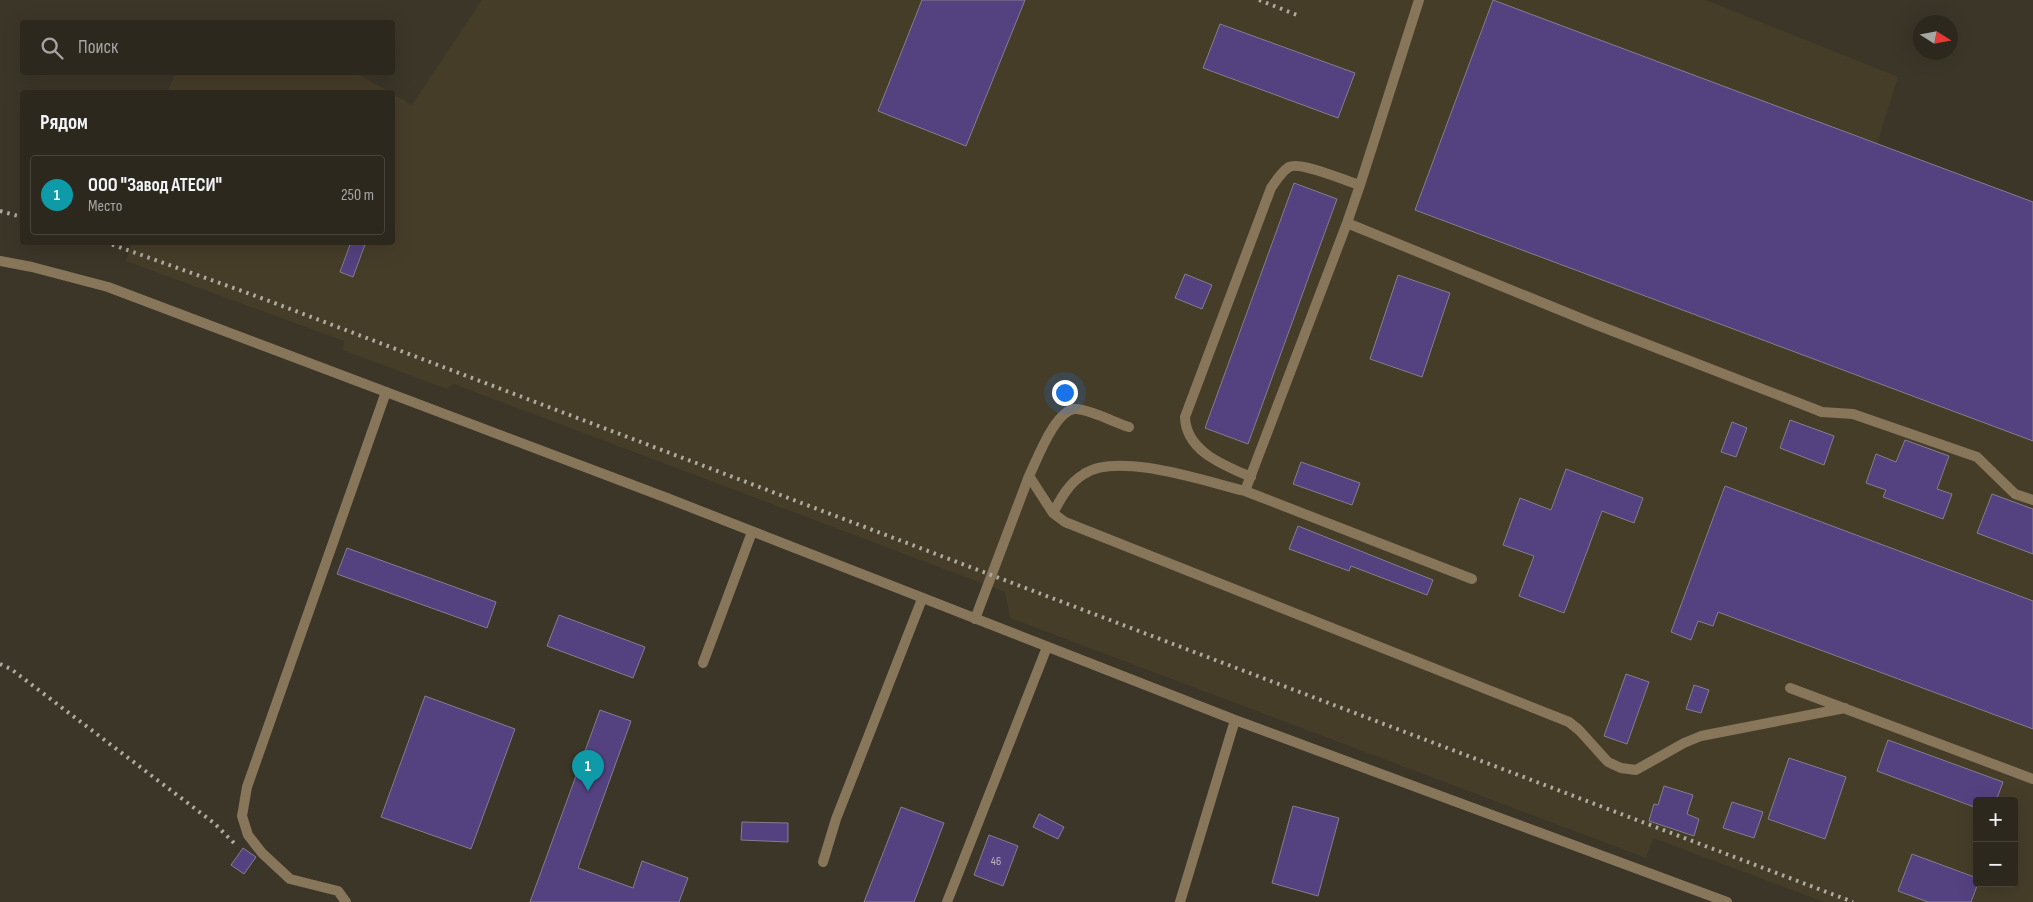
<!DOCTYPE html>
<html lang="ru">
<head>
<meta charset="utf-8">
<style>
  body { margin:0; font-family:"Sofia Sans Condensed",sans-serif; background:#343027; color:#f1f3f6 }
  .controls { position:absolute; right:15px; bottom:15px; display:grid; overflow:hidden; border-radius:5px; box-shadow:0 5px 20px #0002 }
  .controls button { width:45px; height:45px; display:grid; place-items:center; padding:0; border:0; border-bottom:1px solid #48443c; background:#2c281e; color:#f1f3f6; font:25px sans-serif }
  .compass { position:absolute; left:1913px; top:15px; width:45px; height:45px; border-radius:50%; background:#2c281e; box-shadow:0 5px 20px #0002; rotate:101deg }
  .you { position:absolute; left:1064px; top:392px; width:18px; height:18px; margin:-12px; border:4px solid #fff; border-radius:50%; background:#1a73e8; box-shadow:0 0 0 8px #1a73e833 }
  .badge { display:grid; place-items:center; width:32px; height:32px; border-radius:50%; background:#db2777; color:#fff; font-size:16px; font-weight:700 }
  .pin { position:absolute; translate:-50% -41px; filter:drop-shadow(0 1px 2px #0008) }
  .pin::after { content:''; position:absolute; top:26px; width:18px; height:15px; background:inherit; clip-path:polygon(0 0,100% 0,50% 100%) }
  .list { margin:0; padding:0; list-style:none }
  h2 { display:flex; justify-content:space-between; align-items:center; height:65px; margin:0; padding:0 20px; font-size:21px }
  h2 small { font-size:16px; font-weight:400; color:#a6a6a4 }
  .list li { display:grid; grid-template-columns:32px 1fr auto; gap:15px; align-items:center; box-sizing:border-box; height:80px; margin:0 10px 10px; padding:0 10px; border:1px solid #48443c; border-radius:5px }
  .list b { display:block; font-size:19px; white-space:nowrap }
  .list p { margin:0; font-size:16px; white-space:nowrap; color:#a6a6a4 }
  .list em { font-size:16px; font-style:normal; color:#a6a6a4 }
  .icon { flex:none; width:28px; height:28px; fill:none; stroke:currentColor; stroke-width:2; stroke-linecap:round; stroke-linejoin:round }
  .map { position:relative; flex:none; width:2033px; height:902px; overflow:hidden }
  .search { position:absolute; background:#2c281e; box-shadow:0 5px 20px #0002; left:20px; top:20px; width:375px; height:55px; display:flex; align-items:center; gap:12px; box-sizing:border-box; padding:0 18px; border-radius:5px; color:#a6a6a4; font-size:19px }
  .panel { position:absolute; background:#2c281e; box-shadow:0 5px 20px #0002; left:20px; top:90px; width:375px; height:155px; border-radius:5px }
  .map>svg:first-child { display:block }
</style>
</head>
<body>
<div class="map">
<svg width="2033" height="902" viewBox="0 0 2033 902">
  <rect width="100%" height="100%" fill="#3b3628"/>
  <path fill="#463d29" fill-rule="evenodd" d="M482,0H1706L1898,77L1877,144L2033,202V902H1824L1653,838L1646,858L1010,618L1005,592L454,384L447,389L343,350L344,341L126,261L132,243L392,242L393,94L412,105ZM1977,801H2014V883H1977Z
    M176,72L356,73L390,92H167Z"/>
  <path fill="#54417f" stroke="#827e8f" d="M922,0H1025L966,146L878,111Z
    M1493,0L2033,202V441L1415,210Z
    M1220,24L1355,73L1338,118L1203,68Z
    M1294,183L1337,199L1248,444L1205,428Z
    M351,242H366L353,277L340,272Z
    M1185,274L1212,285L1202,309L1175,298Z
    M1398,275L1450,293L1422,377L1370,359Z
    M1790,420L1834,436L1824,465L1780,448Z
    M1732,422L1747,428L1736,457L1721,452Z
    M1905,440L1949,456L1937,489L1952,494L1943,519L1883,497L1886,490L1866,483L1876,454L1896,462Z
    M1301,462L1360,483L1352,505L1293,484Z
    M1566,469L1643,498L1634,523L1602,511L1564,613L1519,596L1534,556L1503,545L1520,498L1551,510Z
    M1725,486L2033,601V729L1718,612L1713,626L1698,621L1691,640L1671,632Z
    M1992,494L2033,509V554L1977,533Z
    M1298,526L1433,580L1427,595L1351,566L1349,571L1289,549Z
    M347,548L496,602L487,628L337,574Z
    M559,615L645,647L633,678L547,646Z
    M1626,674L1649,682L1627,744L1604,736Z
    M1694,685L1709,690L1701,713L1686,709Z
    M425,696L515,729L471,849L381,817Z
    M600,710L631,721L578,868L633,888L642,861L688,878L679,902H530Z
    M1888,740L2003,782L1996,801H1977V808L1877,771Z
    M1789,758L1846,777L1825,839L1768,819Z
    M1664,786L1693,795L1687,814L1699,819L1694,836L1649,821L1654,804L1658,805Z
    M1732,802L1763,812L1754,838L1723,828Z
    M1293,806L1339,818L1318,896L1272,883Z
    M901,807L944,823L914,902H864Z
    M1039,814L1064,827L1058,839L1033,827Z
    M742,822L788,823V842L741,840Z
    M989,835L1018,846L1003,886L974,875Z
    M243,848L256,857L244,874L231,865Z
    M1912,854L1977,878V886L1971,902H1928L1898,891Z"/>
  <g fill="none" stroke-linecap="round" stroke-linejoin="round">
    <path stroke="#88765b" stroke-width="10" d="M1360,185L1419,0
      M1029,476C1037,460 1056,407 1077,409C1094,411 1113,422 1129,427
      M1251,477C1223,465 1186,451 1185,417L1271,188C1276,181 1281,172 1289,167C1300,161 1346,181 1360,185L1347,223
      M1053,513C1061,498 1069,483 1084,474C1118,451 1207,482 1245,491
      M1472,579L1245,491L1347,223L1592,323L1822,412L1853,414L1977,457L2015,494L2033,500
      M975,619L1029,476L1053,513L1065,522L1569,722L1579,730L1608,762L1621,768L1636,770L1684,743L1701,736L1845,708
      M703,663L752,532
      M1790,688L2033,779
      M823,862L836,819L922,599
      M346,902L338,891L290,879L262,853L248,835L242,816L247,787L386,392
      M947,902L1047,647"/>
    <path stroke="#88765b" stroke-width="10" d="M0,261L32,267L108,287L667,498L1235,720L1727,902
      M1180,902L1235,720"/>
    <path stroke="#afaba1" stroke-width="4" stroke-dasharray="2.5 5" stroke-linecap="butt" d="M1259,0L1297,15
      M0,211L22,217
      M105,242L256,296L1853,902
      M0,664L11,669L214,823L236,845"/>
  </g>
  <g text-anchor="middle" stroke-width="4" stroke-linejoin="round" paint-order="stroke">
    <g font-size="12" fill="#beb7c0">
      <text x="996" y="865">46</text>
    </g>
  </g>
</svg>
<div class="controls">
<button>+</button>
<button>−</button>
</div>
<svg class="compass" viewBox="-18 -18 36 36"><path d="M0-13l5 13h-10z" fill="#e53935"/><path d="M0 13l5-13h-10z" fill="#a6a6a4"/></svg>
<div class="you"></div>
<div class="pin badge" style="left:588px;top:791px;background:#0f9aa8">1</div>
<div class="search"><svg class="icon" aria-label="search" viewBox="0 0 24 24"><circle cx="10" cy="10" r="6"/><path d="M15 15l6 6"/></svg>Поиск</div>
<section class="panel">
<h2>Рядом<small></small></h2>
<ul class="list">
<li><span class="badge" style="background:#0f9aa8">1</span><div><b>ООО &quot;Завод АТЕСИ&quot;</b><p>Место</p></div><em>250 m</em></li>
</ul>
</section>
</div>
</body>
</html>
